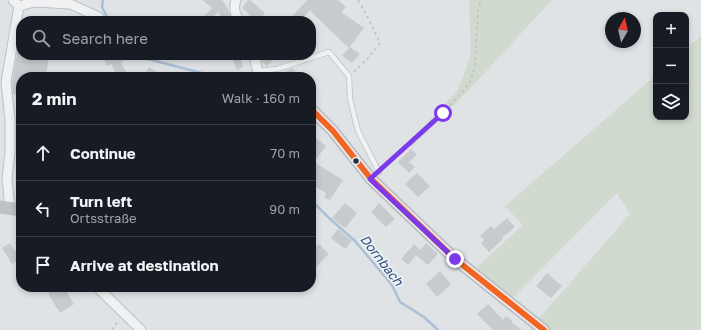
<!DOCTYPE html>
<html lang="en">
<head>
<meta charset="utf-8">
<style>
  body { margin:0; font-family:"Golos Text",sans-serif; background:#20242c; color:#f1f3f6 }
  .controls { position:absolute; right:12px; top:12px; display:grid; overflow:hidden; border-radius:8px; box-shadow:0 2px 6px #0003 }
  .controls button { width:36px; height:36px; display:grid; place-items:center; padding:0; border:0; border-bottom:1px solid #363941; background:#171b24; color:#f1f3f6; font:20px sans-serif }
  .compass { position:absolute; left:605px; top:12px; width:36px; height:36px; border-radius:50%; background:#171b24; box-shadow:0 2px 6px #0003; rotate:8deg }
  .stop { position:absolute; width:12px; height:12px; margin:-9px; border:3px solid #7c3aed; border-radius:50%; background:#fff }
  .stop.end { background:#7c3aed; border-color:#fff; box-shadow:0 1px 4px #0008 }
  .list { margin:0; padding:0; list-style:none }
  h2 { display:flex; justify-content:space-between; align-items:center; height:52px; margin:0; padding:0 16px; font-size:17px }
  h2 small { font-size:13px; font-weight:400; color:#9ea1a6 }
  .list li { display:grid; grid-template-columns:26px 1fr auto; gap:12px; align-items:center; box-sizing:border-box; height:56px; padding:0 16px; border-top:1px solid #363941 }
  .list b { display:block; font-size:15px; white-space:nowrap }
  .list p { margin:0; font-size:13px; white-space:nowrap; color:#9ea1a6 }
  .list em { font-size:13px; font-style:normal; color:#9ea1a6 }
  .icon { flex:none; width:22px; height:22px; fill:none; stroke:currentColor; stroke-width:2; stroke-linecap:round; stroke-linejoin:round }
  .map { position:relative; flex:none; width:701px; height:330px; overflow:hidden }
  .search { position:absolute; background:#171b24; box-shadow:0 2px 6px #0003; left:16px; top:16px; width:300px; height:44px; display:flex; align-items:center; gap:10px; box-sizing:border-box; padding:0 14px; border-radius:16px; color:#9ea1a6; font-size:15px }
  .panel { position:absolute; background:#171b24; box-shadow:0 2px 6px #0003; left:16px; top:72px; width:300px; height:220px; border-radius:16px }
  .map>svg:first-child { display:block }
</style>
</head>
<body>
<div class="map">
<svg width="701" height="330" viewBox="0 0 701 330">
  <rect width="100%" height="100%" fill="#e0e3e6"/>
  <path fill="#d1dacf" d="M469,0H552L466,93L412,147L408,143L458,90L471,55Z
    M701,36V330H529L630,214L617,193L512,299L477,267L523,225L505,206L656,75V117H686V49Z"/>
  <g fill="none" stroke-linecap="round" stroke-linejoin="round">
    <path stroke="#abc0d4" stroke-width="2.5" d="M103,0L102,7L109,21
      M140,55L144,58L217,77
      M311,200L329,218L355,241L392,285L400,302L424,317L438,330"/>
  </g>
  <path fill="#c8cbce" d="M202,0H221L224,2L229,11L232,21H223L218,12L209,21H199L212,8Z
    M248,0H250L265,13L258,21H249L252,17L242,8Z
    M307,0H338L346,7L341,12L364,28L349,48L311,12V9L300,21H288Z
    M19,41H21V55H49L46,77H21V96L13,94L12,82Z
    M350,47L360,54L352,63L342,56Z
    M107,55H130L121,63L129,77H118L111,64L107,66L103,57Z
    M231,55H248V57L241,60L243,67L237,70Z
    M264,55H278L267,66L262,62L261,58Z
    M149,67L165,77H143Z
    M293,68L299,77H277L290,69Z
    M311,134L326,146L314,162L343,180L330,200L324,197L326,193L314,186L316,183L311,180Z
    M411,149L417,155L409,162L415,167L409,173L398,162Z
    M417,173L430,186L418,197L405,184Z
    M345,203L357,213L345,228L332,218Z
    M379,203L395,219L386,227L371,212Z
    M507,218L515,227L502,238L503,239L489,252L481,243L484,240L480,236L491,226L494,229Z
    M338,229L352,241L345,249L331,238Z
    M10,243L15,251L21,247V258L12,264L2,248Z
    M426,243L438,254L428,265L416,255L408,265L401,259L414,244L420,250Z
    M319,244L329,254L311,272V251Z
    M440,271L451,284L437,297L426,284Z
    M547,273L562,286L551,298L536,286Z
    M45,287H64L74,304L60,313L49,295H50Z
    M488,304L503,320L506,316L512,320L511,322L522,330H493L477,314Z"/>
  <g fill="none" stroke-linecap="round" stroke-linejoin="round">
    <defs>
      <path id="lane" d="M258,71L277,69L329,52L349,76L350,99L358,131L379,172"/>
      <path id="street" d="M236,0C233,8 235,14 239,21
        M19,6L35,2L70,4L99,17
        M254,55L259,77
        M10,209L7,178L10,153V119L6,82L19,6L13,0
        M97,287L141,330"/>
    </defs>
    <use href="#lane" stroke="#bec1c4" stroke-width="6"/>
    <use href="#street" stroke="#bec1c4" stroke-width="11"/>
    <path stroke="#bfc1c6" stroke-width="1.5" stroke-dasharray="3 3" stroke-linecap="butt" d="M354,72L368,58L380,43L368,18L358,0
      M384,167L443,113L470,83L475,66L478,11L481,0
      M112,330L118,321"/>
    <use href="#lane" stroke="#eff1f3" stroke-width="4.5"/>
    <use href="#street" stroke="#eff1f3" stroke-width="9"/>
    <path stroke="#bec1c6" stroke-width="13" d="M311,109L333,131L371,179L455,259L544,330
      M0,207L21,210"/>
    <defs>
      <path id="bus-1" d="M311,109L333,131L371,179L455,259L544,330"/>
    </defs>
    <use href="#bus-1" stroke="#edf1f6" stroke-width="9"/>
    <use href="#bus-1" stroke="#f26522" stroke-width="6"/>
  </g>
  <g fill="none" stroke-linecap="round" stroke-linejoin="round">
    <path stroke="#7c3aed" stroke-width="5" d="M443,113L370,179L455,259"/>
  </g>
  <circle fill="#253041" stroke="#edf1f6" stroke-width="1.5" cx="356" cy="161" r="3.5"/>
  <g text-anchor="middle" stroke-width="3.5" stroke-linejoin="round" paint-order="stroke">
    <g font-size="13" font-style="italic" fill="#2b5078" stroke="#edf1f6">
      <text transform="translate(382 260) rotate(52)" y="5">Dornbach</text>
    </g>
  </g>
</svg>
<div class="controls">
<button>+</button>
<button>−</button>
<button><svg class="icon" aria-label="layers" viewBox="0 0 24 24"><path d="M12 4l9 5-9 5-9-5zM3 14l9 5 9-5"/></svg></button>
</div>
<svg class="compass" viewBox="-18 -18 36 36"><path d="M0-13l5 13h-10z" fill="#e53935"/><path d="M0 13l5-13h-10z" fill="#9ea1a6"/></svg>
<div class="stop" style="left:443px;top:113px"></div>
<div class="stop end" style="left:455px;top:259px"></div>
<div class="search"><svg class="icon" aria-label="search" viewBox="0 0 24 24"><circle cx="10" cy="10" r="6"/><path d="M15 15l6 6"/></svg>Search here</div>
<section class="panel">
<h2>2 min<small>Walk · 160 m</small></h2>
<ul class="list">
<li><svg class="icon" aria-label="ahead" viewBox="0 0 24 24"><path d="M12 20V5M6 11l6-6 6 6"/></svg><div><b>Continue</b></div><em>70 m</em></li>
<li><svg class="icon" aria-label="left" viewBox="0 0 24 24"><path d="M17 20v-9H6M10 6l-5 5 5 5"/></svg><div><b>Turn left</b><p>Ortsstraße</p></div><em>90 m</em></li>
<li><svg class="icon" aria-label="arrive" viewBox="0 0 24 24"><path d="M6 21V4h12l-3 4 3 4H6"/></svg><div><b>Arrive at destination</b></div></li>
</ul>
</section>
</div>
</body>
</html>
